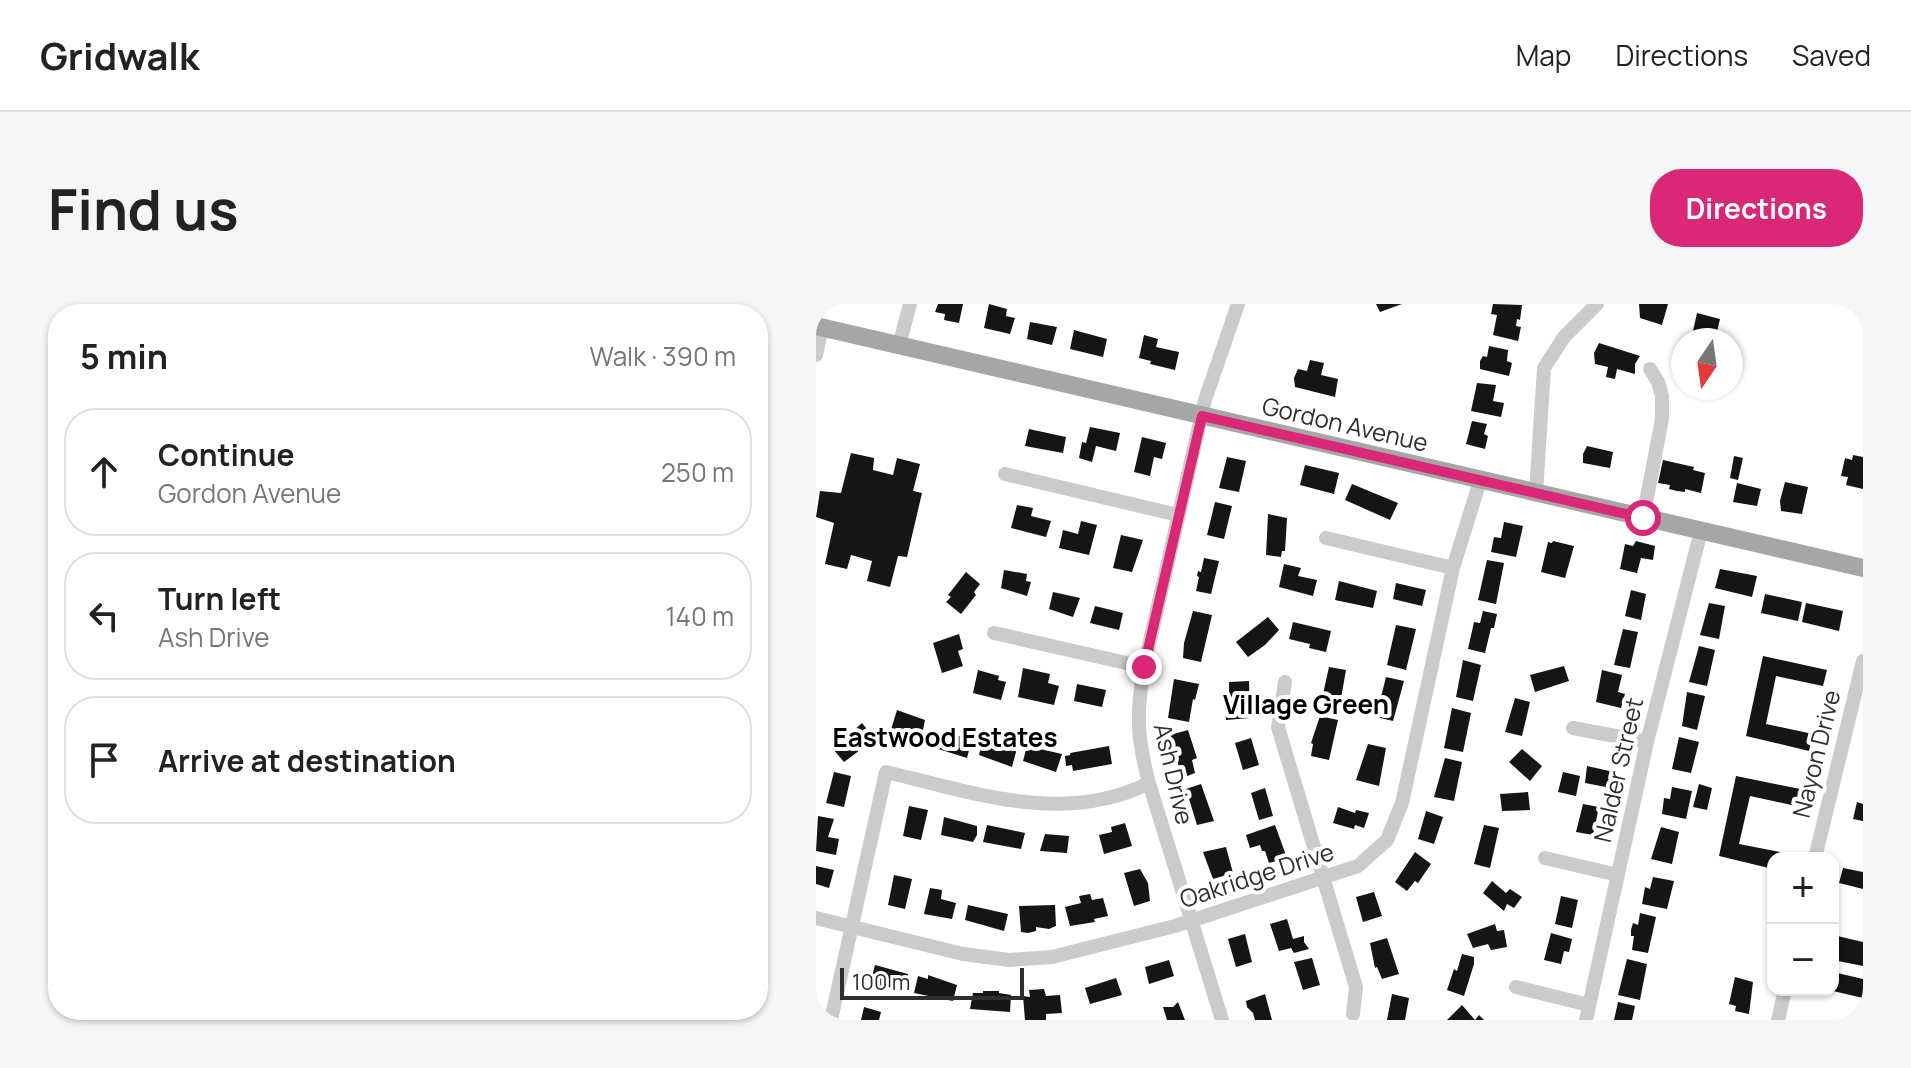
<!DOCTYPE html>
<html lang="en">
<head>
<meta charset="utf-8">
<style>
  body { margin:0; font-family:Manrope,sans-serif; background:#f6f6f6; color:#222 }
  .controls { position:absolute; right:24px; bottom:24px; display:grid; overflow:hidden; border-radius:16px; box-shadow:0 2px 6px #0004 }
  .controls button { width:72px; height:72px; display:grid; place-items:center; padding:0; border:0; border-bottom:2px solid #e0e0e0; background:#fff; color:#222; font:40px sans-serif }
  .compass { position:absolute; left:855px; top:24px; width:72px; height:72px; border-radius:50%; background:#fff; box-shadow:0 2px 6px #0004; rotate:193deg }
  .scale { position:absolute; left:24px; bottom:20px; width:184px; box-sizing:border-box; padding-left:8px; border:4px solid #2e2e2e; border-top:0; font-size:22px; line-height:28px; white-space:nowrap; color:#2e2e2e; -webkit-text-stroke:6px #fff; paint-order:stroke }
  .stop { position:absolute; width:24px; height:24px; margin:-18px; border:6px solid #db2777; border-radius:50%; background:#fff }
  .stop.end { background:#db2777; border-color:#fff; box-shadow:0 2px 8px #0008 }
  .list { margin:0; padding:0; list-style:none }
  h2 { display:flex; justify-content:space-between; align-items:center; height:104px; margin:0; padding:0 32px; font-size:34px }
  h2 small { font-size:26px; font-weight:400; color:#767676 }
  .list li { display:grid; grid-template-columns:52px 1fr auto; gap:24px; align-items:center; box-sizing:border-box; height:128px; margin:0 16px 16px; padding:0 16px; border:2px solid #e0e0e0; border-radius:32px }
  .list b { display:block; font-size:30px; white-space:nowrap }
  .list p { margin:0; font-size:26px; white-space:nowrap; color:#767676 }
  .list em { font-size:26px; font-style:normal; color:#767676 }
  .icon { flex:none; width:44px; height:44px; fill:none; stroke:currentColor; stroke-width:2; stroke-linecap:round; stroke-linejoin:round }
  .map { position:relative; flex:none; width:1047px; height:716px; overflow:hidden; border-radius:32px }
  header { display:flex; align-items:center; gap:48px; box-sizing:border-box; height:112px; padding:0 40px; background:#fff; border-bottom:2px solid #e0e0e0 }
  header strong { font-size:38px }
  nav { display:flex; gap:44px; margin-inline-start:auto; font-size:28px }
  .intro { display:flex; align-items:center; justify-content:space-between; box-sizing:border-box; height:192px; padding:0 48px }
  h1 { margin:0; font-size:56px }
  .button { padding:20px 36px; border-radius:32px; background:#db2777; color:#fff; font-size:28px; font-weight:700 }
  main { display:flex; gap:48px; padding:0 48px }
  aside { flex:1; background:#fff; border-radius:32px; box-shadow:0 2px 6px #0004 }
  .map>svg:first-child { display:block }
</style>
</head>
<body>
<header>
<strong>Gridwalk</strong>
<nav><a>Map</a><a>Directions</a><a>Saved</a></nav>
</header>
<div class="intro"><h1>Find us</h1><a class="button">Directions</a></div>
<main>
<aside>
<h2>5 min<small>Walk · 390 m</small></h2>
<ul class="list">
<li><svg class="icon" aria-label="ahead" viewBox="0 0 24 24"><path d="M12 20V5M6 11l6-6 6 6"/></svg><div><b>Continue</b><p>Gordon Avenue</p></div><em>250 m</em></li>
<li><svg class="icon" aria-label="left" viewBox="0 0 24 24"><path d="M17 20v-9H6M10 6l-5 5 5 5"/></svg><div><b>Turn left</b><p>Ash Drive</p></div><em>140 m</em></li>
<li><svg class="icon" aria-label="arrive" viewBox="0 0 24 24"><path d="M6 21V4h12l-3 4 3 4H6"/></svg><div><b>Arrive at destination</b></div></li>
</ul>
</aside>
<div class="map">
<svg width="1047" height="716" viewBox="0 0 1047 716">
  <rect width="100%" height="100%" fill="#fff"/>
  <path fill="#151515" d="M122,0H147L143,19L128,16L129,10L119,8Z
    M173,0L191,5L190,12L199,14L194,30L168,24Z
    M560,0H586L564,8Z
    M677,0L706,1L704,16L701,15L700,22L705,23L702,37L677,31L681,11L675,10Z
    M823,0H852L846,21L824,14Z
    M881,9L904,15L899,36H875Z
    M214,18L241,23L236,41L211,35Z
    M258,26L291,35L287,53L254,45Z
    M328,31L342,35L340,43L363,48L359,66L334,60L335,57L323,54Z
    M783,39L824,52L819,60V70L801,65L799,75L790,73L792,63L779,60L778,49Z
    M673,42L692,46L691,57L696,59L693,72L664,65V57L667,52L671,53Z
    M494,56L508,59L505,71L522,75L519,93L479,83L478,74L482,65L491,67Z
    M661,79L680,81L677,97L688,99L685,113L655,107Z
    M656,117L671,120L668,130L672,132L669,145L650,140Z
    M274,123L304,129L300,147L280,142L276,158L263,154L266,138L270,139Z
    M213,125L250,133L247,149L209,142Z
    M326,133L350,139L346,155L338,153L334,172L318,168Z
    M771,142L797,148L794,164L767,159V150Z
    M35,149L58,154L57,166L77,171L81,154L104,160L97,187L106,189L91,253L82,252L74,283L51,277L56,257L35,251L31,265L9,260L18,219L0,213L4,187L25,189Z
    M1037,151L1047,153V185L1030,181L1032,173L1025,172L1029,154L1036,156Z
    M918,152L927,154L922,176L914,174Z
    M411,153L430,157L423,188L403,184Z
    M847,156L878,163L877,166L889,169L885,189L869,185V188L861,187L853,185L854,181L842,179Z
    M489,161L523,169L518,190L484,181Z
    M969,178L992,183L986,210L965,207L964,197Z
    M921,179L945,185L941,202L917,198Z
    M536,180L582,199L574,216L529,196Z
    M399,198L416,202L408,235L391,231Z
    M201,201L217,204L215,212L235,217L230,233L195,224Z
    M452,210L471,214L469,247H466L465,253L450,251Z
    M265,217L281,221L273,251L243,244L247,226L262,230Z
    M688,218L707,222L700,253L675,248L678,233L685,234Z
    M305,231L327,236L316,268L297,264Z
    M737,237L758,242L749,274L725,268L732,238L736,239Z
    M820,237L839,242L837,256L825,254L821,269L804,265L809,240L817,242Z
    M388,254L403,257L395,290L380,287L383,273L381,272L382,267L385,268Z
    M671,256L688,259L680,300L662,296Z
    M468,260L485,264L482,272L501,276L497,292L463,283Z
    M904,265L941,272L936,293L899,284Z
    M188,266L211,270L210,277L215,278L211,292L185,284Z
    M150,268L164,280L158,288L160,291L145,310L130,298L135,293L132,291Z
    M523,277L561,287L557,304L519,296Z
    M580,279L610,286L606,302L577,295Z
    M815,286L830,290L825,316L809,312Z
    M237,288L264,294L257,313L233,305Z
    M949,290L986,298L982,317L945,309Z
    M893,299L909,302L903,335L884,331Z
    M990,299L1027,307L1023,327L986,318Z
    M279,302L307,309L303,326L274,319Z
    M377,307L396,311L385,358L367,354L368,339Z
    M667,307L681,310L678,324H675L669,349L652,345L658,318L664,319Z
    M452,313L463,326L449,341L432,353L420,338Z
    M477,318L515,327L510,348L493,344L494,340L473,335Z
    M580,321L600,325L590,366L571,361Z
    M807,325L822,328L814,364L798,361Z
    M143,330L147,345L142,347L147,362L126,369L117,339Z
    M883,342L899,346L891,382L873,378Z
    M947,352L1011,366L1007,382L960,372L950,420L997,430L993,447L930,432Z
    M647,356L665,361L657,397L640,393Z
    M748,362L753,377L719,388L714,371Z
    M513,363L530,366L523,406L508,404L510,391L507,390Z
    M207,364L234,370L232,379L243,382L238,401L202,393Z
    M162,366L183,372L182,376L190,378L185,396L157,389Z
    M786,366L806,371L802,388L809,390L805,404L780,398Z
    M570,373L588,377L577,417L560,413Z
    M358,375L383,380L379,396L377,395L373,418L352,414Z
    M433,377L434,414L410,416L409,401L413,400V378Z
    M261,380L290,386L286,403L258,397Z
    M871,388L889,392L881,426L866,422Z
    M699,394L714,398L706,432L689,428Z
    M636,404L655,409L647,448L628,444Z
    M81,406L109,416L106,431L91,428L88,433L74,429Z
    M504,412L522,416L513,456L495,452L497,440L495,439Z
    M46,419L59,435L28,458L17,445Z
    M372,426L381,454L376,456L379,469L366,474L354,431Z
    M123,427L156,435L151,454L119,444Z
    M167,433L197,440L200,448L196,463L163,451Z
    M863,433L883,438L875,469L856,465Z
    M435,434L443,461L427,466L419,439Z
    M552,440L570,444L563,482L540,476Z
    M211,442L246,450L240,468L207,457Z
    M293,442L296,460L257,467L256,461L250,462L249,452L254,451V449Z
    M706,445L726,462L714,477L693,458Z
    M629,454L646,458L638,497L618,493Z
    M771,462L798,468L795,484L769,479Z
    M18,468L35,472L28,503L10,499Z
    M747,468L764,472L760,492L742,488Z
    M920,472L984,485L980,502L934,492L923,540L969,549L968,554H957V565L903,552Z
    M385,480L398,517L381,521L370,485Z
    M883,480L896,484L891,506L877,503Z
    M856,483L876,487L870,515L846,510L848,494L854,495Z
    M449,484L457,512L443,516L435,489Z
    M712,488L714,506L686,507L684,490Z
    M1041,498L1047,500V517L1037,515Z
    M767,500L783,503L777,531L760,528Z
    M93,502L112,506L105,536L87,532Z
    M522,503L539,509L540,506L553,509L548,524L539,521L538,525L517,519Z
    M610,507L627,513L618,540L602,535Z
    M2,512L18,515L12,533L23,535L20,551L0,547Z
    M128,513L161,522V531L157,538L125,531Z
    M309,519L316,542L288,550L283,531L296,528L295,523Z
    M171,521L209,529L205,545L167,538Z
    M459,521L471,554L453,559L449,547H446L444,541L434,544L430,531Z
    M668,521L683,524L674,564L658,560Z
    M845,523L863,528L856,560L835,555Z
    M229,530L253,532L251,549L224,547Z
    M410,543L417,569L397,575L387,548Z
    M599,548L615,560L602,579L599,577L591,587L579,578Z
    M0,562L18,566L13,584L0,580Z
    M1027,564L1047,568V585L1023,579Z
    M324,565L332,579L334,597L318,602L308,569Z
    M78,571L96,575L89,605L72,601Z
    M837,573L858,577L851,605L826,600L829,583L834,585Z
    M676,577L690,589L694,585L706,593L698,604L691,600L688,607L667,589Z
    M114,584L126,586L125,595L140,599L136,615L108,610Z
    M558,588L566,612L547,618L540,593Z
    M274,590L276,596L287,594L292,612L278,615L279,618L254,622L249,603L265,599L263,592Z
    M745,592L762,596L756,624L739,620Z
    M152,601L192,610L188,627L149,616Z
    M239,601L240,622L233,625L220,623V627L212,629L205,628L203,602Z
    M824,609L840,613L832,649L816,646L818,632H815V626L817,619L822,621Z
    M471,615L477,635L488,632V638L493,645L478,649L475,644L463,647L454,620Z
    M679,620L681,627L688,626L691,643L675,646L672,640L657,644L651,630Z
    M735,629L756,635L753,648L748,647L745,660L728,656Z
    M429,630L436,658L420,663L412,635Z
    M1017,631L1047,638V662L1017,656Z
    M571,634L583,670L566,675L561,663L559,664L554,639Z
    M646,650L658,653V660L648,692L631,686L638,665L641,667Z
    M496,654L504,681L487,686L478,658Z
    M811,655L831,660L824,696L802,691Z
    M353,656L358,672L333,680L329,663Z
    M59,661L92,670L90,686L54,680Z
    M1017,668L1047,675V694L1017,687Z
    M112,671L141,681L137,697L98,689L102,672L112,675Z
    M919,673L937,678L933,710L919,707L920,702L913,700Z
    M300,674L306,691L274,700L269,684Z
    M228,685L230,692L244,691L246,709L230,710V716H209L207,692L214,693L213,686Z
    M167,687H183V689L195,691L194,708L154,705L157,689H167Z
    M449,690L456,716H439L437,709L431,703L430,697Z
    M576,690L593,694L589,716H571Z
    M362,698L369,716H351L347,703H357Z
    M802,698L819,702L816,716H798Z
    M646,701L659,716L663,711L668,716H631Z
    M48,703L65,708L63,716H45Z"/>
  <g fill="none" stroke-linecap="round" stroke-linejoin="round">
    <path stroke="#cbcbcb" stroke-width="14" d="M83,42L94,0
      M0,51L6,23
      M189,170L362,211
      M720,189L728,64L748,33L781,0
      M827,214L846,115V92L842,78L834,65
      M510,234L637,264
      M178,329L328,363
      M469,378L462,423L540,683L537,710
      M757,424L831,438
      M729,554L802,571
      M999,554L1047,357
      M0,614L147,650L193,656L236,653L359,622L542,562L571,536L586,499L637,264L664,177
      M700,683L773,701
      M15,716L70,468C156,488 248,522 333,479
      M406,716L333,479C321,434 320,410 328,363L389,96L422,0
      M770,716L831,438L885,227
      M962,716L969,686"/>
    <path stroke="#a6a6a6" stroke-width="18" d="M0,22L1047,264"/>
  </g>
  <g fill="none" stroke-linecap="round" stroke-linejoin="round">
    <path stroke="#db2777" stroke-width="10" d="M328,363L386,112L827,214"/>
  </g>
  <g text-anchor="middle" stroke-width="8" stroke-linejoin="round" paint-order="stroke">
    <g font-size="24" fill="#2e2e2e" stroke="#fff">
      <text transform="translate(529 121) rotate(13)" y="8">Gordon Avenue</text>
      <text transform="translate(1001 450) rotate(-76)" y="8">Nayon Drive</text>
      <text transform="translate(803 466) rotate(-77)" y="8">Nalder Street</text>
      <text transform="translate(357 470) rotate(77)" y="8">Ash Drive</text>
      <text transform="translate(441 572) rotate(-18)" y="8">Oakridge Drive</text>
    </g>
    <g font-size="26" font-weight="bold" fill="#000" stroke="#fff">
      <text x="490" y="410">Village Green</text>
      <text x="129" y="443">Eastwood Estates</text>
    </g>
  </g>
</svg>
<div class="controls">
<button>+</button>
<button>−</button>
</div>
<svg class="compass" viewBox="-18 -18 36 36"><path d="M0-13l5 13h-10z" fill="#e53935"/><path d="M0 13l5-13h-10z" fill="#767676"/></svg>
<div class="scale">100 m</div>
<div class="stop" style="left:827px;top:214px"></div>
<div class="stop end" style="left:328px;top:363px"></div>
</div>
</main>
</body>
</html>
